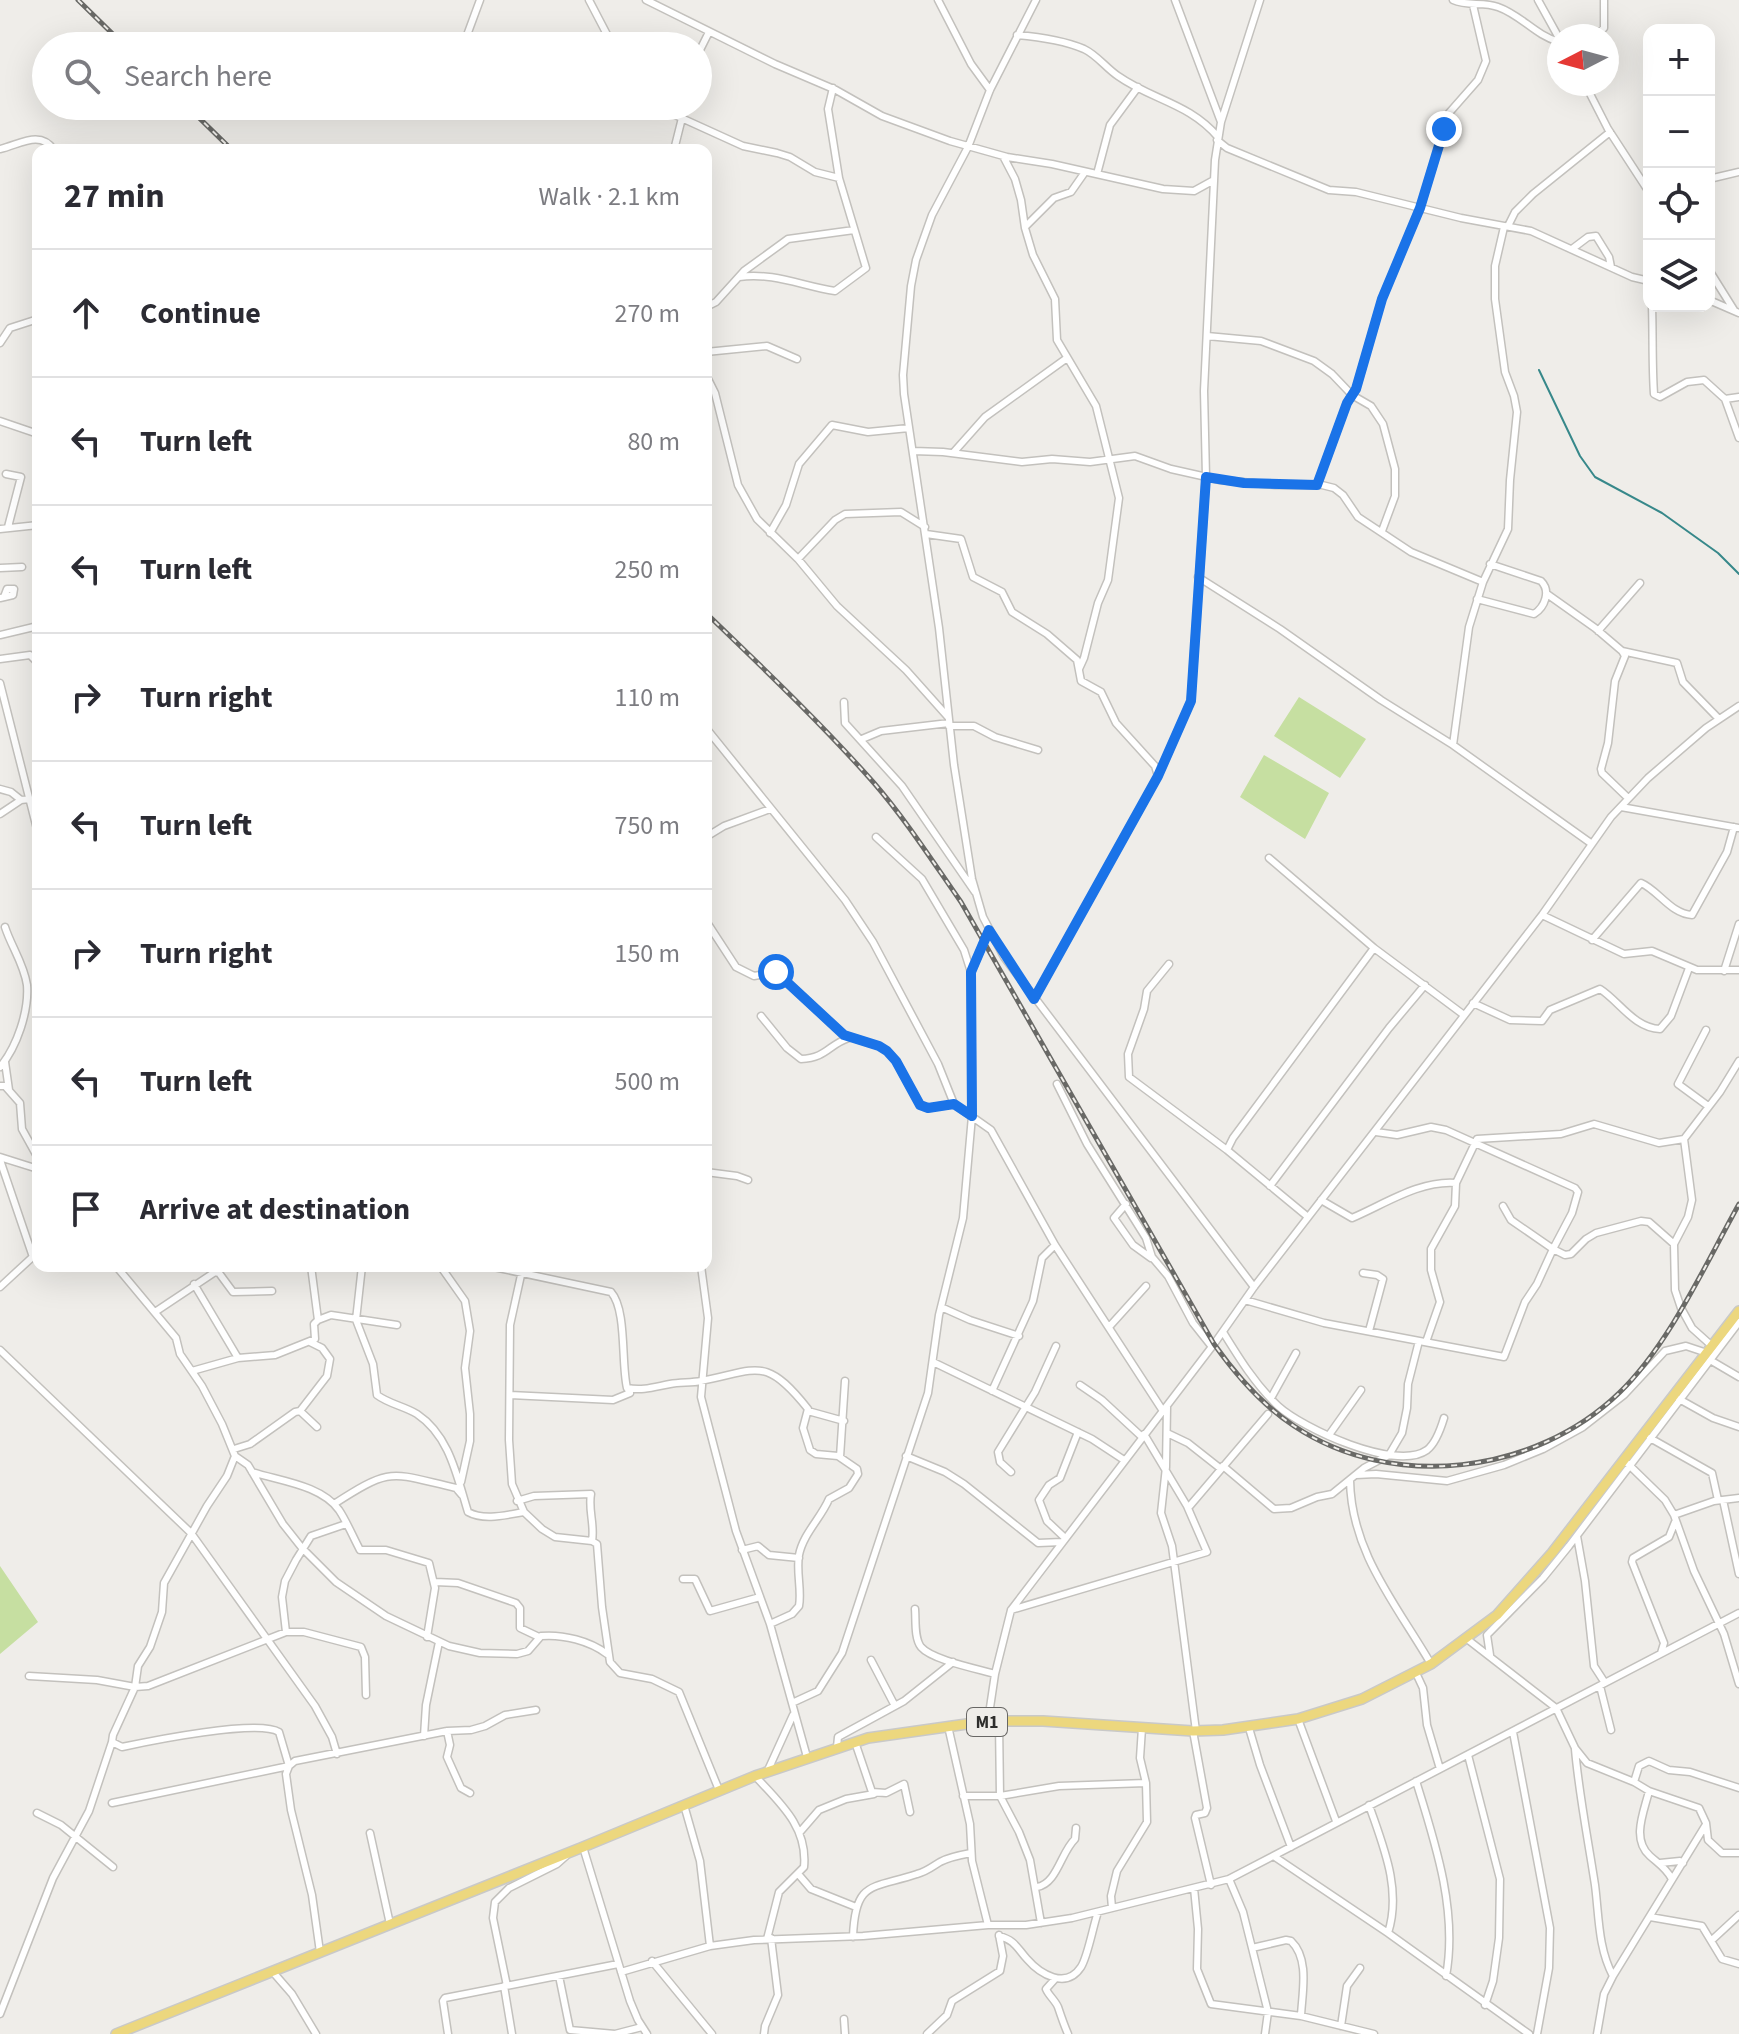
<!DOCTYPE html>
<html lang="en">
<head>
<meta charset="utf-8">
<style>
  body { margin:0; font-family:"Source Sans 3",sans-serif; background:#f7f7f7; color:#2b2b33 }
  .controls { position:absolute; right:24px; top:24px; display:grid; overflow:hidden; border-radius:16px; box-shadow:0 8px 32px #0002 }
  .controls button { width:72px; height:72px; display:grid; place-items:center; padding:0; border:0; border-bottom:2px solid #e1e1e2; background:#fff; color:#2b2b33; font:40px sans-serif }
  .compass { position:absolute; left:1547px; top:24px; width:72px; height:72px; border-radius:50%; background:#fff; box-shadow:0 8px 32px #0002; rotate:264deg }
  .stop { position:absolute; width:24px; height:24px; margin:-18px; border:6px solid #1a73e8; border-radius:50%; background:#fff }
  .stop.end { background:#1a73e8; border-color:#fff; box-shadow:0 2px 8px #0008 }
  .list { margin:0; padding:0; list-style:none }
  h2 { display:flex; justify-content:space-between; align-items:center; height:104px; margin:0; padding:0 32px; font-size:34px }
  h2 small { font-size:26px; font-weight:400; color:#7c7c81 }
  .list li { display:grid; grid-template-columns:52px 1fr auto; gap:24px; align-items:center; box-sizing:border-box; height:128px; padding:0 32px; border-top:2px solid #e1e1e2 }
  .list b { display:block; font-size:30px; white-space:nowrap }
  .list em { font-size:26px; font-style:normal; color:#7c7c81 }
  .icon { flex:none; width:44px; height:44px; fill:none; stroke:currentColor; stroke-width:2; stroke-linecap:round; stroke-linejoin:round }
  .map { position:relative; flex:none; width:1739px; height:2034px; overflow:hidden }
  .search { position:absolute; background:#fff; box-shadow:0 8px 32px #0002; left:32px; top:32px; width:680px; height:88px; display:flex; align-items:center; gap:20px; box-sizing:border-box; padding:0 28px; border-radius:44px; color:#7c7c81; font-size:30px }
  .panel { position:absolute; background:#fff; box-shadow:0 8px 32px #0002; left:32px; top:144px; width:680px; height:1128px; border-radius:16px }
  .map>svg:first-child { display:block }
</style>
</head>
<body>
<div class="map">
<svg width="1739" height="2034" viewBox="0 0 1739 2034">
  <rect width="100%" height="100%" fill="#efede9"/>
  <path fill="#c6dfa1" d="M1299,697L1366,739L1340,778L1274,736Z
    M1264,755L1329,793L1305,839L1240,797Z
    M0,1566L38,1622L0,1654Z"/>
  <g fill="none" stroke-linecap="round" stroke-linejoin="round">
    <path stroke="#37888a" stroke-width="2" d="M1539,370L1580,456L1595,477L1662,513L1718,553L1739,574"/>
    <defs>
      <path id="street" d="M589,0L613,46
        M646,0L775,64L836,90L882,116L950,141L1007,157L1052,164L1163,189L1194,191L1214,180
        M938,0L971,64L990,90
        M1036,0L990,90L968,147L932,215L916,260L911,286L903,375L904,394L939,628L954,765L972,879L983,917L1004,957L1254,1287
        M1175,0L1221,122
        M1453,0C1468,7 1483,1 1498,7C1521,15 1535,35 1559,42
        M1538,0L1559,38
        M1017,35C1040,37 1063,40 1084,49C1097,55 1106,68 1118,76C1152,100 1189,103 1218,137
        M1595,36L1604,28V0
        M463,46L480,0
        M698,54L709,32
        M1585,84L1608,129L1649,192
        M510,106H513
        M534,106L600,111L648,106
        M655,106L743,146L777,153L790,157L815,172L839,178
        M1217,140L1227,148L1329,190L1356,192L1461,218L1531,231L1632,277L1649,281
        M0,149C19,145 40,129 54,150
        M674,150L685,106
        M1003,156L1015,179L1021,200L1025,228L1033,255L1055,299L1057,340L1096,406L1119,498L1108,580L1098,603L1084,658L1079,669
        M1097,174L1110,125L1138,87
        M1709,179L1739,172
        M1508,226L1515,212L1533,194L1610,132
        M1025,227L1054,198L1071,192L1085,172
        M1572,249L1588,237L1596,236L1609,257L1611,267
        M1709,270L1734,310
        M739,277C773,272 802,286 835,291L866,268L839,178L828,109L833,88
        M1709,300L1739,313
        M1652,306C1653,335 1652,364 1654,394L1660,397L1687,382L1704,380L1725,399L1739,438
        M706,307L716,302L744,271L788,239L854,230
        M1207,336L1261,341L1314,361L1332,374L1352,395L1371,406L1383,424L1395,469V496L1382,531
        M0,343L10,328L38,319
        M706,352L767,346L797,359
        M706,375L715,393L738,485L757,519L798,559L837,606L906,670L948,717
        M1725,399L1739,397
        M0,421L38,434
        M913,451L943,452L1022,462L1052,459L1090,462L1135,456L1171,469L1220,480L1275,485H1322L1334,488L1343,495L1358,517L1411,552L1483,582
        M953,453L985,417L1067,358
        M6,474L21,477L8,527
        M1317,485L1347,403L1356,389L1382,299L1420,208L1449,113L1478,80L1486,61L1473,5
        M0,529L38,525
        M770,533L786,505L799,464L832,425L868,432L909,428
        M926,534L961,539L973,577L1002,592L1012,612L1047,634L1077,660L1081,681L1101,692L1116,723L1155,766L1158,776
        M798,559L835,520L845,514L901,512L925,527
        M0,568L22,567
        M1198,577L1280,629L1381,700L1453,745L1592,844
        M1547,594L1595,628L1622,651L1677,663L1683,682L1719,719
        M0,598L13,595L14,589H7L4,597
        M1477,599L1534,614C1545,607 1551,591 1541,581L1490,564
        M1598,631L1640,583
        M0,635L38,626
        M1622,651L1625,656L1615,681L1608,743L1601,769L1602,773L1628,798
        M0,659L30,655L38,663
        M0,683L38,833
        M844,702L845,723L902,786L975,892
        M949,726H974L995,737L1038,750
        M706,728L845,900L873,942L938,1064L954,1104L991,1130L1055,1245L1163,1411
        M862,739L881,731L949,723
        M1453,745L1469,627L1483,582L1508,529L1510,480L1517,412L1514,396L1505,372L1495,299V266L1504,227
        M0,789L11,792L21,800
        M1621,807L1739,828
        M0,814L21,800L29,799
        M706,837L724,826L770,809
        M1269,858L1374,948L1464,1015
        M1542,915L1624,954L1652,951L1697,970H1739
        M706,921L736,967L754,976L776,972L844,1035L879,1046L887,1051L896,1061L920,1105L928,1108L954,1104
        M1592,940L1641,883C1658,890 1671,914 1692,915L1727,852L1734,827
        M1169,964L1147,991L1144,1009L1128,1054L1129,1077L1227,1150L1308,1217
        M1724,971L1739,924
        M971,972L989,930
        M1034,999L1158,776L1191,701L1206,477L1204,391L1215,160L1221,122L1260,0
        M1473,1003L1510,1020L1542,1021L1550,1010L1600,989C1619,1001 1634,1028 1660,1029L1671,1016L1689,968
        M761,1016L787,1048L801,1059C827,1058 829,1044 849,1038
        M1706,1030L1678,1084L1708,1106
        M5,1062L9,1090
        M0,1067C17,1047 29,1011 27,985C24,964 11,946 5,927
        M1057,1084L1087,1144L1146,1238L1152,1257L1168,1276L1193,1323L1212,1347
        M0,1086H5L20,1103L22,1129L38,1158
        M1376,1132L1397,1135L1431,1127L1446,1130L1575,1188L1578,1192L1572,1213L1553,1249L1511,1220L1503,1206
        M1227,1150L1233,1138L1374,948
        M0,1157L38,1169
        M0,1160L33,1257
        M706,1172L737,1176L748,1180
        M1270,1186L1389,1028L1425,985
        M1321,1200L1352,1218C1385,1204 1420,1180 1456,1183
        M1126,1204L1114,1218L1133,1245L1151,1258
        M116,1266L176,1338L180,1354L202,1386L222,1424L235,1456L248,1465L283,1524L302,1548L336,1582L386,1616L449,1646L480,1653L517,1654L528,1651L541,1636C563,1634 590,1641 607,1654
        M362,1266L356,1320L373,1364L377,1395C389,1404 404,1406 417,1414C450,1436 457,1477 468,1512C484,1521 506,1515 524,1512
        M452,1266L441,1267L465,1301L470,1331L465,1368L470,1414V1441L461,1482
        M489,1266L611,1292C627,1310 621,1363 627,1388
        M523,1266L510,1325L509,1440L512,1484L524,1512L542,1529L555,1537L592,1541L597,1544L602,1607L610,1662L620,1673L652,1679L679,1692L719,1790
        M701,1266L708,1318L701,1397L736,1531L770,1624L807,1757
        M1363,1273L1377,1275L1383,1279L1369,1331
        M194,1284L238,1358
        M0,1287L38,1252
        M1245,1300L1324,1323L1504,1357L1525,1302L1537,1284L1553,1249L1565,1255L1571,1254L1586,1239L1596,1233L1641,1221L1649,1222L1674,1244
        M941,1307L970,1320L1019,1336
        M155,1312L215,1272L219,1273L233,1292L272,1291
        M318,1320L331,1315L397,1325
        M1109,1327L1146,1286
        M1223,1332C1239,1358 1255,1384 1278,1406C1302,1428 1396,1472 1427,1450C1436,1443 1441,1428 1444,1418
        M1426,1342L1440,1302L1431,1270V1249L1455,1206L1456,1183L1477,1139L1561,1134L1594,1124L1659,1143L1684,1139
        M1712,1346L1692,1328L1681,1308L1675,1290L1674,1244L1688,1217L1692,1200L1684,1139L1720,1092L1739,1061
        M0,1350L191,1533L315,1706L332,1737L337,1754
        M1710,1360L1739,1377
        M933,1362L1092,1439L1124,1460
        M192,1371L238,1358L275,1355L315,1339L314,1324L318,1320L311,1266
        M1080,1385L1102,1400L1142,1437
        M992,1391L1033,1301L1042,1258L1055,1245
        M510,1395L613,1400L630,1393L627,1388C643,1391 654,1387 670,1384C680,1382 691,1383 701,1381C758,1370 765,1355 808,1409L803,1428L810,1450L816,1454L838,1456L857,1469L858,1474L849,1488L829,1499C821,1518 803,1534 799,1555C796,1572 802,1590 799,1606L792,1614L770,1624
        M1271,1398L1296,1353
        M1679,1399L1713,1418L1739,1427
        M1167,1407L1166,1467L1161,1513L1172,1546L1196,1731
        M300,1411L327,1376L330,1359L322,1348L310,1342
        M808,1411L844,1421
        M1167,1433L1188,1443L1221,1469
        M1329,1435L1361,1390
        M1650,1438L1712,1473L1718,1500
        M234,1449L250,1444L295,1412L300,1411L317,1427
        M235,1456L227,1476L207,1506L164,1583L162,1612L150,1647L138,1666L135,1687L113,1735L112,1742L122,1747C150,1741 258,1719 279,1732L289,1766L286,1774L291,1810L312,1895L320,1952
        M906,1456L945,1472L964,1484L1038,1543L1062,1542
        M840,1457L845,1381
        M1627,1463L1665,1500L1674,1515L1694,1571L1724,1634L1739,1684
        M1223,1466L1274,1509L1291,1508L1317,1497L1332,1494L1364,1468L1389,1455L1402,1433L1407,1408L1408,1384L1419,1341
        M252,1472C280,1481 321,1485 339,1510C347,1522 353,1537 360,1550H386L429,1563L435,1588L427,1637
        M1011,1472L1000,1462L998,1452L1035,1392L1056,1346
        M1356,1475L1376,1474L1447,1481L1504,1465L1543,1449L1583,1427L1624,1395L1665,1351L1686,1346L1707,1353
        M1350,1480C1351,1552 1396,1604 1431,1664
        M1723,1500L1739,1574
        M517,1501L534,1496L591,1494C588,1510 595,1525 592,1541
        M334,1504C393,1466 390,1473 456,1488L462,1495
        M1188,1508L1268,1414
        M1674,1515L1714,1501L1739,1498
        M1577,1536L1585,1581L1594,1666L1605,1683
        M1065,1538L1047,1521L1039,1500L1049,1485L1060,1478L1078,1432
        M742,1550L758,1546L769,1555L799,1558
        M683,1579H695L710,1611L760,1597
        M435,1582L458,1583L516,1603L520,1608V1628L539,1637
        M915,1609C916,1620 914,1638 921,1647C932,1660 978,1669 995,1674
        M1011,1610L1207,1552L1187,1506L1144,1434
        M286,1632L282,1597L285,1581L296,1560L311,1536L346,1524
        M1467,1639L1556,1708L1575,1748L1587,1763L1634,1782L1649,1791L1699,1808L1706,1823L1708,1840L1722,1853H1739
        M1661,1653L1664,1643L1632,1562L1633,1558L1669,1537L1675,1522
        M1490,1655L1487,1635L1543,1578L1569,1546L1739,1322
        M871,1660L895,1706
        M1416,1673L1423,1688L1427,1725L1440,1769
        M29,1676L97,1680L135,1687L148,1686L286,1632H304L361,1647L365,1657L366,1695
        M1600,1686L1611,1730
        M792,1703L818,1691L842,1653L928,1393L939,1315L963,1218L972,1116L971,972L964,950L922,879L876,837
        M1298,1719L1336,1821
        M988,1721L995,1674L1011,1610L1214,1344L1254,1287L1542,915L1611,817L1648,778L1706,728L1739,706
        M999,1722L1000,1796L1019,1832L1030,1860L1041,1923
        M948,1726L970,1824L972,1861L988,1925
        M1249,1728L1260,1765L1291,1847
        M447,1731L450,1745L447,1757L461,1788L470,1793
        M1193,1731L1207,1808L1205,1813L1196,1815L1195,1818L1211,1885
        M1513,1732L1550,1928L1549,1968L1537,2034
        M424,1736L426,1705L439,1642
        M855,1742L872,1792L886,1793L904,1784L910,1812
        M837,1747L838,1737L904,1701L953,1662
        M1575,1749C1579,1795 1588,1839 1595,1885C1599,1916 1598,1948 1613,1976L1604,1994L1597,2034
        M1468,1755L1500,1879L1499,1938L1493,1981L1485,2005
        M768,1770L793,1715
        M755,1776C780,1803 808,1827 804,1867L779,1892L767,1939
        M1416,1781C1435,1842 1458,1911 1446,1976
        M1634,1782L1639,1766L1649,1761L1669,1770L1690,1772L1739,1788
        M1649,1791C1644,1812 1631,1839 1650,1856C1659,1864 1666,1868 1672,1879
        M963,1796H1000L1059,1786L1146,1783
        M112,1803L289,1766L295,1761L447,1731L471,1730L485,1726L505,1715L536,1710
        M684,1805L700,1861L710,1946
        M1369,1805C1383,1846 1402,1889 1388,1933
        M37,1813L61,1825L113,1867
        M800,1832L819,1810L846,1799L874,1794
        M370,1833L390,1924
        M583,1847L630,2001L638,2020L647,2034
        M1275,1857L1388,1933L1529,2034
        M1660,1863L1680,1861L1683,1863
        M799,1875L811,1889L856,1907
        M1229,1879L1243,1912L1268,2012L1265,2034
        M1037,1887C1057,1884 1061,1852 1075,1839L1076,1828
        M1194,1888L1198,1929L1197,1969L1211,2004L1301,2016L1374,2034
        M1112,1908L1111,1896L1117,1871L1147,1822L1146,1783L1140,1758L1142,1728
        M1650,1917L1702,1926L1722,1959L1739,1964
        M999,1936C1015,1940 1017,1948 1027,1959C1040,1974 1066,1990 1081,1967C1088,1956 1093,1926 1098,1912
        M853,1937C855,1880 872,1889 917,1874C926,1872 932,1867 940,1862C949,1857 960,1855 971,1853
        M1712,1940L1739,1915
        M1252,1948L1286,1940L1291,1941C1310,1959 1302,1993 1301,2016
        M652,1961L712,2034
        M272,1971L292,1994L316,2034
        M621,1972L710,1946L754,1940L863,1936L988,1925H1026L1072,1918L1229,1879L1739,1613
        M559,1976L570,2030L615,2034L642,2027
        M1613,1976L1705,1826
        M1055,1979L1046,1989C1049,1996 1055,2000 1058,2007C1061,2016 1064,2025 1068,2034
        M504,1986L512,2034
        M507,1986L493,1918L495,1902L509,1888L557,1864L566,1856
        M0,2014L53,1878L89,1811L112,1742
        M844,2019L845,2034
        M1341,2026L1347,1986L1360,1968
        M448,2034L443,2001L445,1998L618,1964
        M764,2034L765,2026L778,1995L771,1938
        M927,2034L947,2015L952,2001L1000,1971L1003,1956L999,1935"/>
      <path id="primary" d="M116,2034L583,1847L755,1776L868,1738L988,1721H1043L1193,1731L1223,1730L1298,1719L1362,1699L1431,1664L1497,1615L1552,1553L1739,1311"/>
    </defs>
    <use href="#street" stroke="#c3c1bd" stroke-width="9"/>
    <use href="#primary" stroke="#c9c9c8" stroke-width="12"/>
    <use href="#street" stroke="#fff" stroke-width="6"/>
    <use href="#primary" stroke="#ecd77e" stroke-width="9"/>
    <defs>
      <path id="rail" d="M78,0L125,46
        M187,106L232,150
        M706,613C763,668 821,723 874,783C906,820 933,862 961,902L1214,1344C1236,1375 1262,1405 1294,1426C1393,1492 1535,1474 1619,1393C1669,1345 1705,1265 1739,1204"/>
    </defs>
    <use href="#rail" stroke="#696966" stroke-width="5"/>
    <use href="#rail" stroke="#efede9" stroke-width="2" stroke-dasharray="6" stroke-linecap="butt"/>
  </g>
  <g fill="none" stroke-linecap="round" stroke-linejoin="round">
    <path stroke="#1a73e8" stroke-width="10" d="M776,972L844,1035L879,1046L887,1051L896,1061L920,1105L928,1108L954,1104L972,1116L971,972L989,930L1034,999L1158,776L1191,701L1206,477L1244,483L1317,485L1347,403L1356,389L1382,299L1420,208L1444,129"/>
  </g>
  <g text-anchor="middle" stroke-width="8" stroke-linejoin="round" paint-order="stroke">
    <rect fill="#efede9" stroke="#686765" stroke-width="2" x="967" y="1708" width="40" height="28" rx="6"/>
    <g font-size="18" font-weight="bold" fill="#2e2e2c">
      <text x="987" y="1728">M1</text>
    </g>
  </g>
</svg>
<div class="controls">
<button>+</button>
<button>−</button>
<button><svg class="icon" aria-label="locate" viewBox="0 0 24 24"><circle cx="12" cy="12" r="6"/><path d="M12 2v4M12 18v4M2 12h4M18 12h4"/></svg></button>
<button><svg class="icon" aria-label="layers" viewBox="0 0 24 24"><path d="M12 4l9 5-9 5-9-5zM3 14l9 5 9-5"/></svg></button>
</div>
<svg class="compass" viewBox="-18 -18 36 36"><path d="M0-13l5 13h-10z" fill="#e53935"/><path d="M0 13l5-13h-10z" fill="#7c7c81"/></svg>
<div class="stop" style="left:776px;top:972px"></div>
<div class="stop end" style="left:1444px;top:129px"></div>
<div class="search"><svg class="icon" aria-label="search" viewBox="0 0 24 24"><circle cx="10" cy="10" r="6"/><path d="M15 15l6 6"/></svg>Search here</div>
<section class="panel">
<h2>27 min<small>Walk · 2.1 km</small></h2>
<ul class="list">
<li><svg class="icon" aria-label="ahead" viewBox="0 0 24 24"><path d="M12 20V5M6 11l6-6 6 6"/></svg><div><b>Continue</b></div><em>270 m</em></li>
<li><svg class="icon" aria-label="left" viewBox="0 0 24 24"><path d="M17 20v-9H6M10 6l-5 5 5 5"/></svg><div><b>Turn left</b></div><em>80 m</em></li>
<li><svg class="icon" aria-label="left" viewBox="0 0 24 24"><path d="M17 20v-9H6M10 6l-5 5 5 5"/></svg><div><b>Turn left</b></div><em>250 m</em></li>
<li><svg class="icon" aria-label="right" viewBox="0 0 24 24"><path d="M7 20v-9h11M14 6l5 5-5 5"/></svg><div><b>Turn right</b></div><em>110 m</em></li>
<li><svg class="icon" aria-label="left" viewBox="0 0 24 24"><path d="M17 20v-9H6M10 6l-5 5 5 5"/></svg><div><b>Turn left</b></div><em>750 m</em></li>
<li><svg class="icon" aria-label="right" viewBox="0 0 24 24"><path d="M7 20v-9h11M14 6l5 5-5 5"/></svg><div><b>Turn right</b></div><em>150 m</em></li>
<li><svg class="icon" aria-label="left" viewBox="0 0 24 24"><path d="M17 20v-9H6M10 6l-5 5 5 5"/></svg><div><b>Turn left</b></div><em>500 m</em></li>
<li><svg class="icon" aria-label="arrive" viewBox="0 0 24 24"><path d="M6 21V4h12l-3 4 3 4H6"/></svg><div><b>Arrive at destination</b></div></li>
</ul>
</section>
</div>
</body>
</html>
